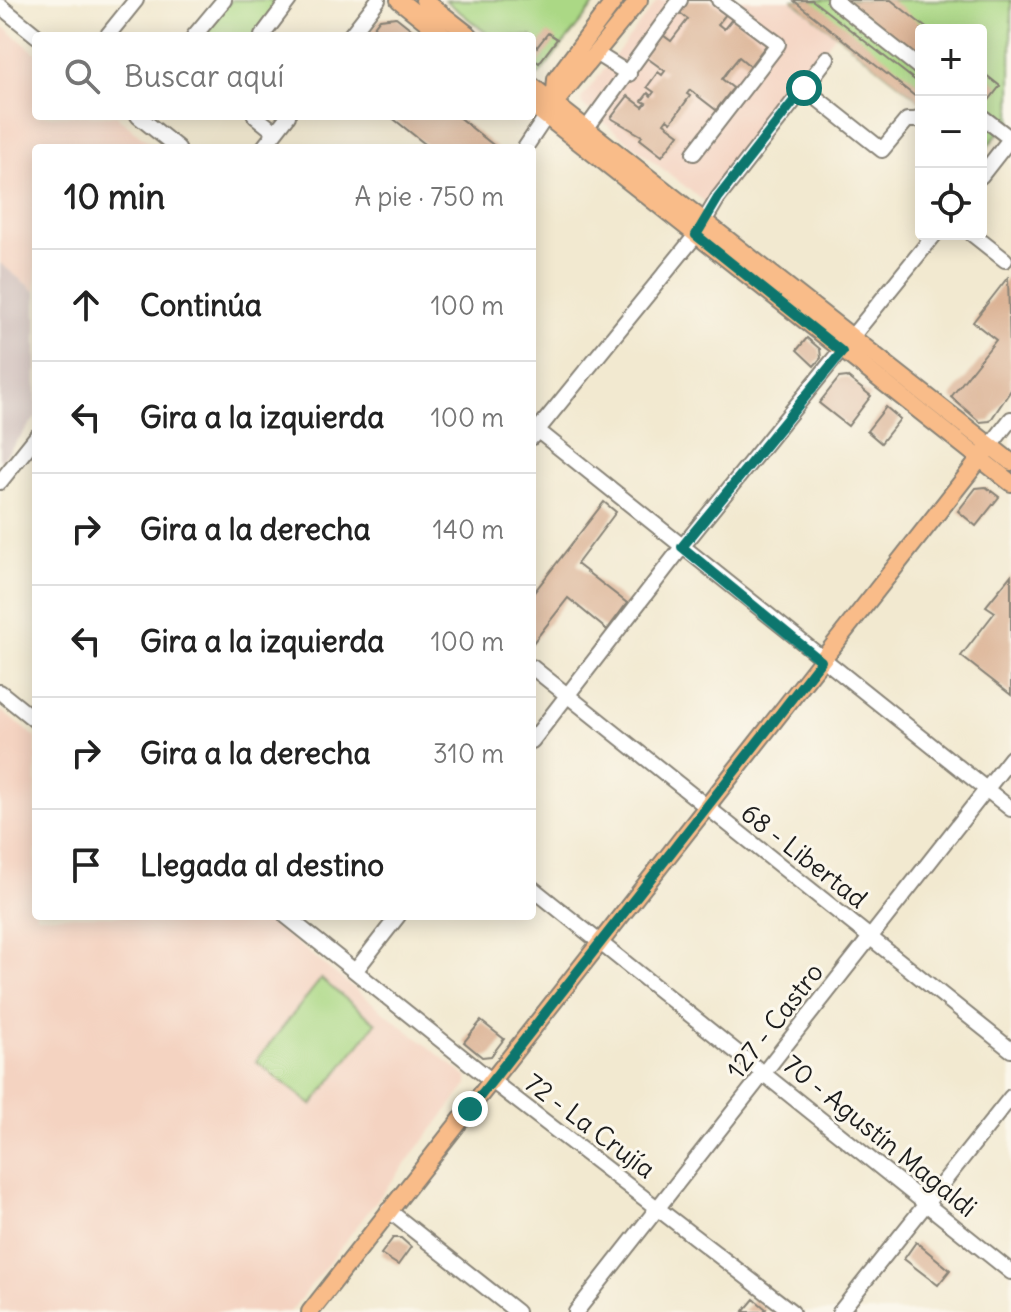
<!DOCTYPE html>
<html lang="es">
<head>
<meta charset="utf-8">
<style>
  body { margin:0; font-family:Delius,sans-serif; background:#f2f2f2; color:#222 }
  .controls { position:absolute; right:24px; top:24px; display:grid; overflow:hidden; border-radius:8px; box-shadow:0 4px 20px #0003 }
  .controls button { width:72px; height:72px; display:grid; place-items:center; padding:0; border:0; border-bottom:2px solid #e0e0e0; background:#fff; color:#222; font:40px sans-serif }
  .stop { position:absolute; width:24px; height:24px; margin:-18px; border:6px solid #0f766e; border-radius:50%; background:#fff }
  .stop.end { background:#0f766e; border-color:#fff; box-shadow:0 2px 8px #0008 }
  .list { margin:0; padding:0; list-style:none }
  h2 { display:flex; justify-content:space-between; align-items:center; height:104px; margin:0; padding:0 32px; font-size:34px }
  h2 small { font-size:26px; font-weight:400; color:#767676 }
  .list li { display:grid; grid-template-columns:52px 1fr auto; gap:24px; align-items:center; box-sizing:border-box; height:112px; padding:0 32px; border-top:2px solid #e0e0e0 }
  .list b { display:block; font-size:30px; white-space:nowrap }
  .list em { font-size:26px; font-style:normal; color:#767676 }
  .icon { flex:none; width:44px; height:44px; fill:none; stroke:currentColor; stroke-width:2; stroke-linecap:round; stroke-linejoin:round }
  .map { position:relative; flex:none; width:1011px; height:1312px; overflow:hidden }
  .search { position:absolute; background:#fff; box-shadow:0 4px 20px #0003; left:32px; top:32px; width:504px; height:88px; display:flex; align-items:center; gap:20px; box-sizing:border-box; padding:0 28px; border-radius:8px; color:#767676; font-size:30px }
  .panel { position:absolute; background:#fff; box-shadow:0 4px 20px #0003; left:32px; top:144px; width:504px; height:776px; border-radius:8px }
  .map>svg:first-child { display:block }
</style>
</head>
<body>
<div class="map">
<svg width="1011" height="1312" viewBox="0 0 1011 1312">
  <rect width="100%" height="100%" fill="#fbf7ec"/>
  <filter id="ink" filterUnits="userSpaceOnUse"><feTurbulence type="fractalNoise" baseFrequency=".0125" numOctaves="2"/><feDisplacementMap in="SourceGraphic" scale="16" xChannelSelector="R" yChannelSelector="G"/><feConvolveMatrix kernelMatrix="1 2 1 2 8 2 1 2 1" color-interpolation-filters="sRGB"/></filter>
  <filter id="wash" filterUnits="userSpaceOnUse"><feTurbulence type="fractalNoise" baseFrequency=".006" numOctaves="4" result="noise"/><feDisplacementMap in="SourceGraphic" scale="32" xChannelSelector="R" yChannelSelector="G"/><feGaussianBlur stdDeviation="1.8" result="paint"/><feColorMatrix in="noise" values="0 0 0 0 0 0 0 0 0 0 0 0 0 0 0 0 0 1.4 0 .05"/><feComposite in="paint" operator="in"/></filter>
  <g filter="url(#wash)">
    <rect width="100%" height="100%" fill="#f2e9d0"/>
    <path fill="#f4d3c1" d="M658,0H793L836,34L705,202L603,122L594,109L588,110L582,105L581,99Z
      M0,24L36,53V116H116L156,148H36V292L0,263Z
      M0,710L36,738V916H262L467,1077V1085L290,1312H0Z"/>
    <path fill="#d0c0bc" d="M0,263L36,292V417L0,463Z"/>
    <path fill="#abd885" stroke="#647a50" stroke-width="2" d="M231,0H272L277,5L253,36H202Z
      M445,0H598L539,75L532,70V36H490Z
      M793,0H1011V123L1008,121L984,151L981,148V30H921V101Z
      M321,979L376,1023L312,1105L256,1061Z"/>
    <g id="blocks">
      <path fill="#dbb294" d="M685,0H709L727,13L718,24L724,29L733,18L767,44L750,66L739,57L730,68L722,79L733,88L716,110L690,90L687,94L690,96L671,122L667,119L664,123L679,134L662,156L640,139L642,136L611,118L628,96L643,107L646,103L642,101L648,93L651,96L654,92L647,87L658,72L662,75L665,71L643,55L660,33L671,41L688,19L677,11Z
        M793,0H812L921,85V101Z
        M846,0H891L920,23L929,30H921V59Z
        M396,17L420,36H367L380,19Z
        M548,33L557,39L539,63L532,58V43L537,47Z
        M981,71L1000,86L983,108L981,107Z
        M390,116H457L497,148H430Z
        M1008,277L1011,390L990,421L980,422L951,397L996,340L973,322Z
        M807,338L820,349L821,358L814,366L797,350Z
        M847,377L871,396L848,426L819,403L839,378Z
        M886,407L900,419L881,443L867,431Z
        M986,487L999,497L976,526L958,511L976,488Z
        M604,502L616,512L577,564L627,603L607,630L568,598L532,644V595Z
        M1011,575V695L961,656L995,612L986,606Z
        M481,1021L504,1039L491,1056L482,1057L464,1042Z
        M393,1238H401L411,1247L398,1265L381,1254Z
        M916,1242L950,1270L938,1285L904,1259Z
        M754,1299L766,1309L763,1312H743Z"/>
    </g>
  </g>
  <g filter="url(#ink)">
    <use href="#blocks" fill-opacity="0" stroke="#878276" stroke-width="2"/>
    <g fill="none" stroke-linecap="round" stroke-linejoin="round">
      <defs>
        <path id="minor" d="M834,0L921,69
          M0,6L37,36
          M107,36L136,0
          M194,36L224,0
          M262,36L289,0
          M350,36L378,0
          M597,54L629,74
          M804,88L827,58
          M138,116L178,148
          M255,116L275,132
          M981,116L1011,139
          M586,129L680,0
          M263,148L288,116
          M525,148L551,109
          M694,153L778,44L719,0
          M981,176L1010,139
          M972,234L1005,260
          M532,426L1011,809
          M532,437L696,235L718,198L804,88L882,150L907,120H918L921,116
          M990,446L1011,419
          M0,482L36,437
          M532,667L1011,1050
          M0,692L36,721
          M532,741L682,547L935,234
          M532,888L1011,1272
          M286,916L492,1081L792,1312
          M356,970L398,916
          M388,1210L517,1312
          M576,1312L1011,758
          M840,1312L1011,1097"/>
        <path id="major" d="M399,0L444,36
          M424,0L470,36
          M532,86L1011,462
          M554,104L639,0
          M554,104L556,79L615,0
          M532,105L1011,483
          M310,1312L990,446"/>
      </defs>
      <use href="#minor" stroke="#878276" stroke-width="18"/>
      <use href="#major" stroke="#878276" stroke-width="20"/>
      <use href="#minor" stroke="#fff" stroke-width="14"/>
      <use href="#major" stroke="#f9bc89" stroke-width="16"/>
    </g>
  </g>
  <g fill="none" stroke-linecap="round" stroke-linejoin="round" filter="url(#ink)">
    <path stroke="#0f766e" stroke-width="10" d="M470,1109L821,661L682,547L842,352L696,235L718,198L804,88"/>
  </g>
  <g text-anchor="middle" stroke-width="6" stroke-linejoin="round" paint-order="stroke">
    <g font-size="26" fill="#1c1c1c" stroke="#fbf7ec">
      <text transform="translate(804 856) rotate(38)" y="9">68 - Libertad</text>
      <text transform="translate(775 1021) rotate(-52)" y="9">127 - Castro</text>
      <text transform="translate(590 1126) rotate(37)" y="9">72 - La Crujía</text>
      <text transform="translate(880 1136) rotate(39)" y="9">70 - Agustín Magaldi</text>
    </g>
  </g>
</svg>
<div class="controls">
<button>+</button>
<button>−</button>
<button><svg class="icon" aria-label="locate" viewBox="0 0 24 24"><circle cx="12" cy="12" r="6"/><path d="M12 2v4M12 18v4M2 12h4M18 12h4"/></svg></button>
</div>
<div class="stop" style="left:804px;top:88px"></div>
<div class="stop end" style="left:470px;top:1109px"></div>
<div class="search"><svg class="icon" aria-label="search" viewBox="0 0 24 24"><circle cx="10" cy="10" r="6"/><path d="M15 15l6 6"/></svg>Buscar aquí</div>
<section class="panel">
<h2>10 min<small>A pie · 750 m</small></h2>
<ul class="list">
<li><svg class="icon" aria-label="ahead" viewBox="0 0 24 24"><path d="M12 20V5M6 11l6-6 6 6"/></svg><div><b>Continúa</b></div><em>100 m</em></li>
<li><svg class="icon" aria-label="left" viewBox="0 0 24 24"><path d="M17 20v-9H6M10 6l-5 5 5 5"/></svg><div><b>Gira a la izquierda</b></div><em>100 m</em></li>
<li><svg class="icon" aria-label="right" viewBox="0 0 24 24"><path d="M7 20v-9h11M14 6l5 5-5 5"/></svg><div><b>Gira a la derecha</b></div><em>140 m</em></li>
<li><svg class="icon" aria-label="left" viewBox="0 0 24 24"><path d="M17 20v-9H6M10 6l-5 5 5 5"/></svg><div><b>Gira a la izquierda</b></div><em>100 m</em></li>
<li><svg class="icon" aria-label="right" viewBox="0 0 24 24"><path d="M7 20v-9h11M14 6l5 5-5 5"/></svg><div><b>Gira a la derecha</b></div><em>310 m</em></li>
<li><svg class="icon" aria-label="arrive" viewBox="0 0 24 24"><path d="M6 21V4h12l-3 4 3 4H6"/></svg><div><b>Llegada al destino</b></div></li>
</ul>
</section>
</div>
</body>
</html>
